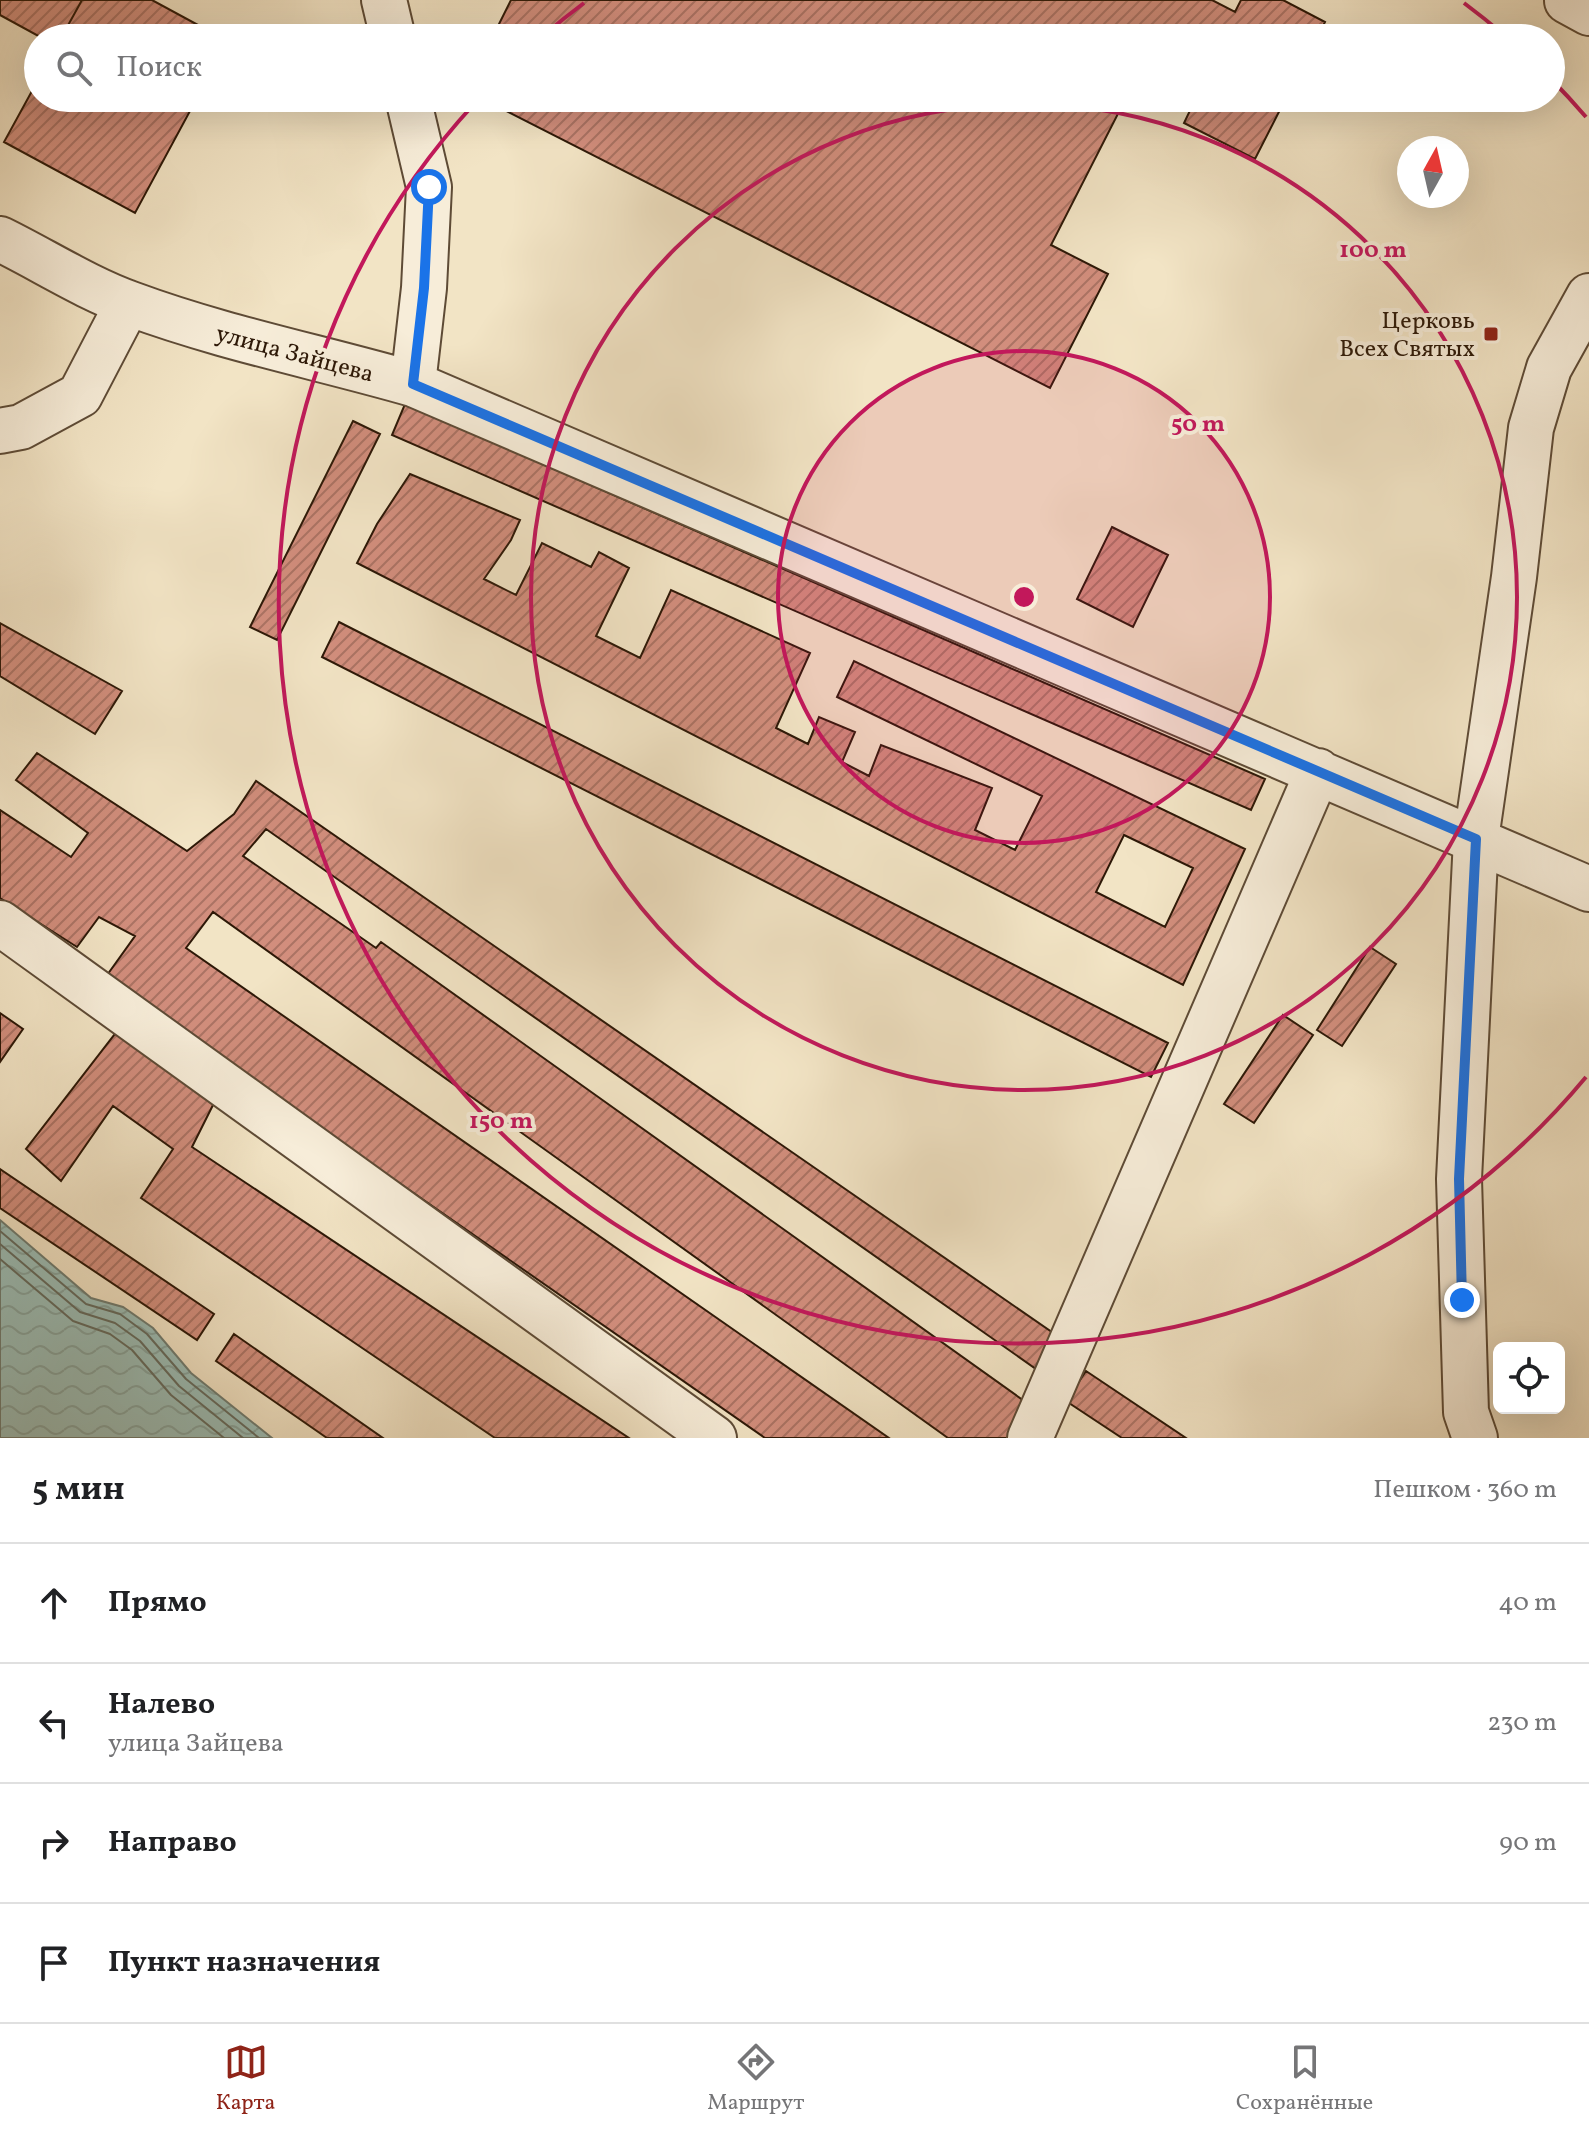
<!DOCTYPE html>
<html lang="ru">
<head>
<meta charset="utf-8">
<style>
  body { margin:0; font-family:Vollkorn,serif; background:#f2f2f2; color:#202124 }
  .controls { position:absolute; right:24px; bottom:24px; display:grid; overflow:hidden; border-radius:12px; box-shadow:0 8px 32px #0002 }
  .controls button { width:72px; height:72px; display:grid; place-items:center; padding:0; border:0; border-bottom:2px solid #e0e0e0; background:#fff; color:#202124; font:40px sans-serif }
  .compass { position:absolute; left:1397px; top:136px; width:72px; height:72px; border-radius:50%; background:#fff; box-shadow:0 8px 32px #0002; rotate:8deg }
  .stop { position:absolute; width:24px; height:24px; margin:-18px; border:6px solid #1a73e8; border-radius:50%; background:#fff }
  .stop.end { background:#1a73e8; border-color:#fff; box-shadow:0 2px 8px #0008 }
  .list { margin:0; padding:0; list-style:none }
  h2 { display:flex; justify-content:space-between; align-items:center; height:104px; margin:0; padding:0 32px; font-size:34px }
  h2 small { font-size:26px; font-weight:400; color:#757577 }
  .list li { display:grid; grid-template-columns:52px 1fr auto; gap:24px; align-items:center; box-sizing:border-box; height:120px; padding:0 32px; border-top:2px solid #e0e0e0 }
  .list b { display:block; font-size:30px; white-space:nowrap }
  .list p { margin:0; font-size:26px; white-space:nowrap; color:#757577 }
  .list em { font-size:26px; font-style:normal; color:#757577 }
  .icon { flex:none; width:44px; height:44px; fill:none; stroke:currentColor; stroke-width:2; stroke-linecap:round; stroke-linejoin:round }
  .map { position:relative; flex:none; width:1589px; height:1438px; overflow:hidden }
  .search { position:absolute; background:#fff; box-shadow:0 8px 32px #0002; left:24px; right:24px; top:24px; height:88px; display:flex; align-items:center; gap:20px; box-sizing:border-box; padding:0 28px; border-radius:44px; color:#757577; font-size:30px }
  .sheet { height:584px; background:#fff }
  nav { display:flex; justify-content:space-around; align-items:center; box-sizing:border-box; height:112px; border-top:2px solid #e0e0e0; background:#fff; font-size:22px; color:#757577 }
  nav a { display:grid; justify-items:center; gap:4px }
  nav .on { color:#8f2418 }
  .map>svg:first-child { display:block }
</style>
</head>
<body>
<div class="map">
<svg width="1589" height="1438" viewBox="0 0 1589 1438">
  <defs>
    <pattern id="water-waves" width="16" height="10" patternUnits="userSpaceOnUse" patternTransform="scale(2)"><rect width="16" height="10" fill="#9bbeb7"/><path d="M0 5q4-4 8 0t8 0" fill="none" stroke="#86a39c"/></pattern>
    <pattern id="building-hatch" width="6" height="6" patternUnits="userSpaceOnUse" patternTransform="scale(2)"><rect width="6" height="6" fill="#d28e7d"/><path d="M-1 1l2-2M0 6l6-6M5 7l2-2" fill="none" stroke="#ab7364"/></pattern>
  </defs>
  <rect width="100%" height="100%" fill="#f2e4c5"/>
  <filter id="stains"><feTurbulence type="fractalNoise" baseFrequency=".0025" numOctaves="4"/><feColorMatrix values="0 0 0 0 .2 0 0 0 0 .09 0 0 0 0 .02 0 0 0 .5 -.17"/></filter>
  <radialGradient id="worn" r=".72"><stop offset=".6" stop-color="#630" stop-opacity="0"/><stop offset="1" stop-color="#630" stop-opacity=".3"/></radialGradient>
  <path fill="url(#water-waves)" stroke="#6f7c71" stroke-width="2" d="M0,1220L91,1298L123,1307L153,1328L191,1373L272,1438H0Z"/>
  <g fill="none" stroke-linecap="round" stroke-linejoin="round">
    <path stroke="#646b5f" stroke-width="2" d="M0,1231L86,1304L120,1314L147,1334L186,1379L259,1438
      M0,1244L80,1312L115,1323L140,1341L179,1386L243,1438
      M0,1259L73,1321L110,1334L132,1350L171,1395L224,1438"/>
  </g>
  <path fill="url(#building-hatch)" stroke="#2d1807" stroke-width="2" fill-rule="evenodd" d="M0,0H82L61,38H42L0,15Z
    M82,0H152L222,38H61Z
    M511,0H1212L1235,12L1241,0H1283L1325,22L1317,38H492Z
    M38,80V98H197L135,213L4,142Z
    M481,98H1126L1051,245L1108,274L1050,388Z
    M1196,98H1286L1255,159L1184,123Z
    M405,404L1265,779L1251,810L392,435Z
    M353,421L380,434L277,640L250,627Z
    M410,474L520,520L511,540L484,579L516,595L542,543L591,567L599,552L629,568L596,636L640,658L671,590L810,653L776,728L808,744L819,717L855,732L842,762L869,776L881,745L992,788L975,830L1015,850L1042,796L837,697L854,661L1245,849L1183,985L357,563L377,524ZM1124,835L1193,868L1165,927L1096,892Z
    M1112,527L1168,555L1133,627L1077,599Z
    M339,622L1168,1043L1151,1077L322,657Z
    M0,623L122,691L95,734L0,676Z
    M37,753L187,851L234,814L256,781L1059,1337L1036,1369L266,829L243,856L376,948L381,942L1034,1408L1018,1438H948L213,912L186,948L889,1438H765L105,978L135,936L99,917L77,947L0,898V810L71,857L88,833L16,780Z
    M1370,947L1396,964L1342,1046L1317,1030Z
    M0,1013L23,1029L0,1062Z
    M1283,1015L1313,1035L1254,1123L1224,1104Z
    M118,1030L215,1101L192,1147L629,1438H495L141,1198L173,1149L113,1106L61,1181L26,1149Z
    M0,1169L214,1314L197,1340L0,1208Z
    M234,1334L383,1438H327L216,1361Z
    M1086,1371L1186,1438H1122L1066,1401Z"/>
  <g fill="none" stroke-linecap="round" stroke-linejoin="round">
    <defs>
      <path id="minor" d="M384,0L393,38
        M1567,1L1589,13
        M408,98L429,187L424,288L413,384
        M0,239C43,260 86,288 131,304C223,338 319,357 413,384L1589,889
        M0,431L21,427L80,395L128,303
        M0,923L714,1438
        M1030,1438L1318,771
        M1475,1438L1466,1412L1459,1179L1476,839L1514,577L1531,428L1549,368L1589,296"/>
    </defs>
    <use href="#minor" stroke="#5e4b36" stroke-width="48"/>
    <use href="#minor" stroke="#f7edd9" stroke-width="44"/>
  </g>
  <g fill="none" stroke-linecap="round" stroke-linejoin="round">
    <path stroke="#1a73e8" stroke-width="10" d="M429,187L424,288L413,384L1476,839L1459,1179L1462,1300"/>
  </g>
  <circle cx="1024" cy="597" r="246" fill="#c2185b" fill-opacity=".12"/>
  <g fill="none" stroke="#c2185b" stroke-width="4">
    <circle cx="1024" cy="597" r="246"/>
    <circle cx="1024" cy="597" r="493"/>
    <path d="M1586 1077A739 739 0 1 1 475 103M544 35A739 739 0 0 1 584 3M1464 3A739 739 0 0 1 1504 35M1551 79A739 739 0 0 1 1586 117"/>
  </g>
  <rect fill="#8f2418" stroke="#f7edd9" stroke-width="3" x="1483" y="326" width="16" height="16" rx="4"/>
  <g text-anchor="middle" stroke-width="8" stroke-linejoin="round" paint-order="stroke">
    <g font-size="24" fill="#2d1807" stroke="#f7edd9" text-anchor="end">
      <text x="1475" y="328">Церковь<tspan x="1475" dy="28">Всех Святых</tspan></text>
    </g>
    <g font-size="24" fill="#2d1807" stroke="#f7edd9">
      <text transform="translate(295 353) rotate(15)" y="8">улица Зайцева</text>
    </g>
  </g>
  <circle cx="1024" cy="597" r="12" fill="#c2185b" stroke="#f7edd9" stroke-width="4"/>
  <g font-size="24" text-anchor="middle" font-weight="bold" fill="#c2185b" stroke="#f7edd9" stroke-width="8" stroke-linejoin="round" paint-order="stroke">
    <text x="1373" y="257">100 m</text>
    <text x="1198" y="431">50 m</text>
    <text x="501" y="1128">150 m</text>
  </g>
  <rect width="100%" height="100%" filter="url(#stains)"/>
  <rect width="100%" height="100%" fill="url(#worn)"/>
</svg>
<div class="controls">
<button><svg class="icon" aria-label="locate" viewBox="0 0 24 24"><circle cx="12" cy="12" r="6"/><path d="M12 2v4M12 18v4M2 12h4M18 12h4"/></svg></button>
</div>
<svg class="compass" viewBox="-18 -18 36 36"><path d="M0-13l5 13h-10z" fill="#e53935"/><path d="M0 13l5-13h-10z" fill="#757577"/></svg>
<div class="stop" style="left:429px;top:187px"></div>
<div class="stop end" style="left:1462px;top:1300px"></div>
<div class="search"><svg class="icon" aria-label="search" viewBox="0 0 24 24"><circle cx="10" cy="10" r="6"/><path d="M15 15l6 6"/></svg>Поиск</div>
</div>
<section class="sheet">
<h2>5 мин<small>Пешком · 360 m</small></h2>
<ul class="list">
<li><svg class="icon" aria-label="ahead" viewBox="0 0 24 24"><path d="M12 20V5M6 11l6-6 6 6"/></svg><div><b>Прямо</b></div><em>40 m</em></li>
<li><svg class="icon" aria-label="left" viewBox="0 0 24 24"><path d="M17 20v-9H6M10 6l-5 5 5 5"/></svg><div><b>Налево</b><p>улица Зайцева</p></div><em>230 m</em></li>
<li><svg class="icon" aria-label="right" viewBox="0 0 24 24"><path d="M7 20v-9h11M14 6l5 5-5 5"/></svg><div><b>Направо</b></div><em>90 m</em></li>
<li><svg class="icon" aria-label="arrive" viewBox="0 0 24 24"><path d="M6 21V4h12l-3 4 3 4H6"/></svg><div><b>Пункт назначения</b></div></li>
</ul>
</section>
<nav>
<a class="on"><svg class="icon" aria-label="map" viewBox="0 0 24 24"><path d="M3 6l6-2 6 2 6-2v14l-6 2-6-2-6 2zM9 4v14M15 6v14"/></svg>Карта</a>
<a><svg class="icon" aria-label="directions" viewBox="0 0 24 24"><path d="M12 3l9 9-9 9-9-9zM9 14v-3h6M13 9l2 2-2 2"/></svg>Маршрут</a>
<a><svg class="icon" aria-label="saved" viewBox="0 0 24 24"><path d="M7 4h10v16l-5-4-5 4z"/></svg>Сохранённые</a>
</nav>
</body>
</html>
